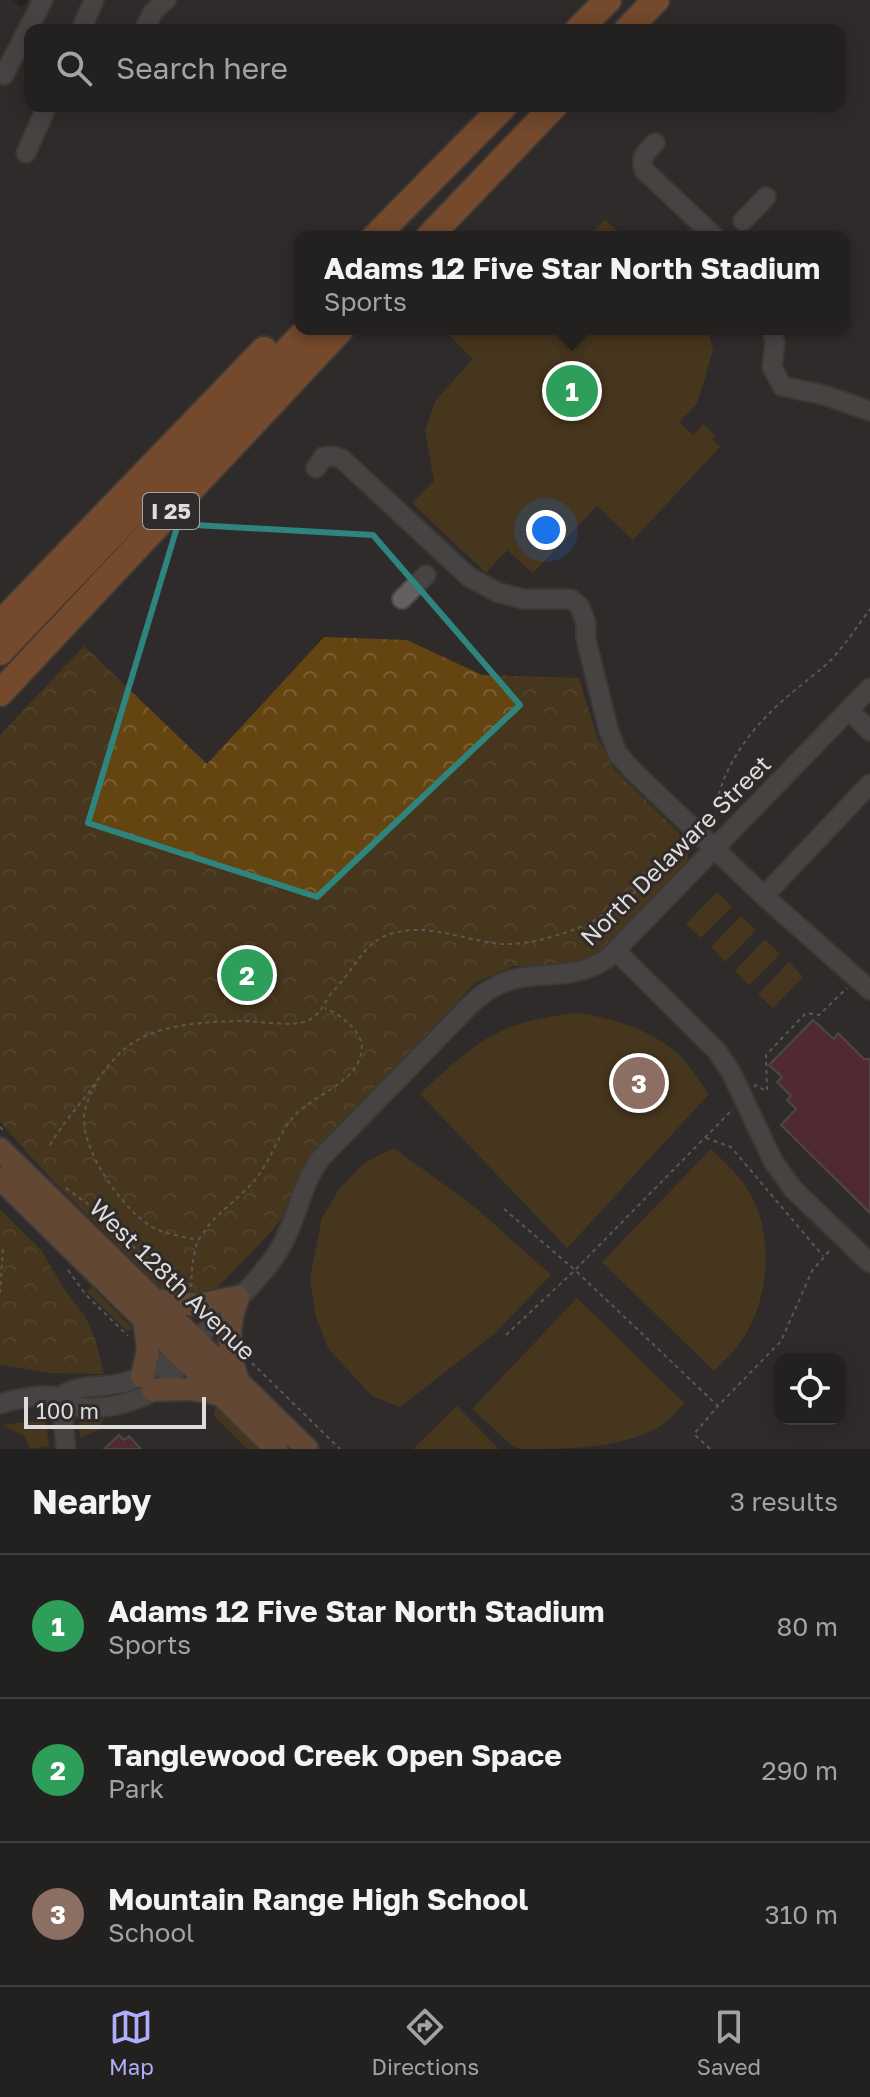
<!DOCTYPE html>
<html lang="en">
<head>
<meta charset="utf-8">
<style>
  body { margin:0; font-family:"Golos Text",sans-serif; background:#2b2829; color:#f1f3f6 }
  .controls { position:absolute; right:24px; bottom:24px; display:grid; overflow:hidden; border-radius:16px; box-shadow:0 4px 20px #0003 }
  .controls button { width:72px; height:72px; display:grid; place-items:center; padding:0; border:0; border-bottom:2px solid #403e3e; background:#232020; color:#f1f3f6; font:40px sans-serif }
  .scale { position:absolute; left:24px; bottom:20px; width:182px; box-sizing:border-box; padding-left:8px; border:4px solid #dfdbdb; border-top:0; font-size:22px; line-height:28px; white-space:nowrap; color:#dfdbdb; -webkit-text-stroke:6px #2f2b2a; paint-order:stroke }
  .you { position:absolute; left:546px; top:530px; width:28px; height:28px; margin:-20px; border:6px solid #fff; border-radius:50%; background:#1a73e8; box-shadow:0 0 0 12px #1a73e833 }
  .badge { display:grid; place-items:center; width:52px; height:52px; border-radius:50%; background:#afaefa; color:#fff; font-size:26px; font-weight:700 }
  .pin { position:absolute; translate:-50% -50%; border:4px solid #fff; box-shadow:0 2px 8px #0006 }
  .popup { position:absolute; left:294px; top:231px; width:556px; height:104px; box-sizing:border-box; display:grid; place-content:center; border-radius:16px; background:#232020; filter:drop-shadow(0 2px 6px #0005); font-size:26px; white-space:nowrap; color:#a3a3a5 }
  .popup b { font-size:30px; color:#f1f3f6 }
  .popup::after { content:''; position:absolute; left:50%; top:100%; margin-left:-16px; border:16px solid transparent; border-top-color:#232020 }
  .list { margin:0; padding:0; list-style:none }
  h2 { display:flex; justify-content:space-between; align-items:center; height:104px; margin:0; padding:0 32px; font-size:34px }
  h2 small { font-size:26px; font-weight:400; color:#a3a3a5 }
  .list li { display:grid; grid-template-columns:52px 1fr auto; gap:24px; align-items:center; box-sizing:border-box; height:144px; padding:0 32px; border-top:2px solid #403e3e }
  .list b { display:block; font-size:30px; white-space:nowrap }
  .list p { margin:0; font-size:26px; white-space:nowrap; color:#a3a3a5 }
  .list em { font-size:26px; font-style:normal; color:#a3a3a5 }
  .icon { flex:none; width:44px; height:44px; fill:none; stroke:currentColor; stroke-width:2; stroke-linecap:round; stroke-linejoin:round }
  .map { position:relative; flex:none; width:870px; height:1449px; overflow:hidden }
  .search { position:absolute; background:#232020; box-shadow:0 4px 20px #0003; left:24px; right:24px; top:24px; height:88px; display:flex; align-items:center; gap:20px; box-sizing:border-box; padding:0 28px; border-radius:16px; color:#a3a3a5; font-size:30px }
  .sheet { height:536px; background:#232020 }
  nav { display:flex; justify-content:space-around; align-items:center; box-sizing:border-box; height:112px; border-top:2px solid #403e3e; background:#232020; font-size:22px; color:#a3a3a5 }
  nav a { display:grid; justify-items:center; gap:4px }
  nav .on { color:#afaefa }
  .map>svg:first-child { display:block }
</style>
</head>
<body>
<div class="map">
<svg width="870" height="1449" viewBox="0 0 870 1449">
  <defs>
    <pattern id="forest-crowns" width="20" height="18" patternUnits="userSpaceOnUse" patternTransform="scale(2)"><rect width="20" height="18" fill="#644411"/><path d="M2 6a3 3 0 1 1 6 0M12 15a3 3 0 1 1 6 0" fill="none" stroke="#7a5e33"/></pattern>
  </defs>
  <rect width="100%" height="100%" fill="#2f2b2a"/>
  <path fill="#644411" d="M605,219L623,237H589Z
    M443,329H707L713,349L704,382L696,405L679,422L693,435L703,424L715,435L712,439L720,447L633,540L597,506L533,573L507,550L486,573L412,503L434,481L425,430L436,400L473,359Z
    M717,892L732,907L701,938L686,924Z
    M741,916L756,930L725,962L711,947Z
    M765,939L780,954L749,985L735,971Z
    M789,962L803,977L773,1008L758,994Z
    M577,1013C612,1018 649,1029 677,1053C689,1064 699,1081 709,1094L567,1248L420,1094C477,1041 497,1022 577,1013Z
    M394,1148L477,1209L551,1275L494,1334L400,1407L372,1396L328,1348L315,1314L310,1278L322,1218L340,1188L364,1163Z
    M711,1149C728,1165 744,1180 754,1201C774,1245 768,1305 739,1344C732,1354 722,1362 714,1371L602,1262Z
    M92,1287L133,1329L127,1331L87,1292Z
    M577,1298L684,1403C677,1411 670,1419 661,1426C621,1449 568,1449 521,1449L514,1447L472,1409Z
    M216,1406L260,1447L258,1449H247L214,1416Z
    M457,1406L499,1449H413Z
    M104,1419L98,1430L80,1437L79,1421Z
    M43,1420L46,1424L49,1446L30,1449L24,1436L2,1425Z"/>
  <path fill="url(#forest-crowns)" d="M324,637L407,640L482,675L579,678L597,737L615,770L686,840L688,860L605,950L572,966H513L475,983L309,1158L282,1218L269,1234L216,1289L198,1299L193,1293L173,1295L162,1289L53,1181L0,1122V735L84,646L207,764Z
    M0,1209L41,1250L66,1292L85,1316L95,1339L104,1374L50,1373L0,1365Z"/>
  <path fill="#0007" d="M13,0H29L21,8Z
    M834,1042L864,1061H870V1213L783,1125L797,1111L789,1100L792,1098L780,1083L783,1079L771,1066Z"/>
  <path fill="#7b273b" stroke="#6f696a" stroke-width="2" d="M813,1020L834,1039L838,1033L864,1059H870V1213L781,1125L796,1109L787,1100L791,1096L777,1082L782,1077L769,1065Z
    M119,1435L124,1440L129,1436L141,1449H104Z"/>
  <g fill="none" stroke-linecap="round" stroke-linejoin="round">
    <defs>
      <path id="minor" d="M81,30L94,0
        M144,30L153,12L166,0
        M4,75L43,0
        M655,143C646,152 640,156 644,170L715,237
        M26,153L47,106
        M743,221L766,197
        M771,329L775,343L772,367L782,386L824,395L870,411
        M316,468L323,457L333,456L342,459L469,577L499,593L524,599H571L580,607L586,623V639L608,728L617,753L633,771L764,896L870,990
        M402,599L426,575
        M849,710L870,731
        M764,896L870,784
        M616,951L716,1050L731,1072L773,1161L793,1189L870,1263
        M61,1397C82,1381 104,1390 129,1381C149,1375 161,1359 181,1355
        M61,1397L66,1449
        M0,1404C14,1399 48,1392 62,1398C68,1401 71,1406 78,1407C108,1411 157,1399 175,1372C178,1368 179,1360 181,1355C211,1323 257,1286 279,1250C297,1221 300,1187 320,1159L470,1005C520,956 559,991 608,958L870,688"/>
      <path id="major" d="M0,1149L307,1449
        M0,1178L276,1449
        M238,1297C227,1327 227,1350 238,1381
        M154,1300L198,1305L238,1297
        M142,1376L148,1351L144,1319
        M153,1390L192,1389L222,1395"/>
      <path id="highway" d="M578,30L608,0
        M627,30L656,0
        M375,237L504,106
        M429,237L554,106
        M0,624L264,350
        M0,652L308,329
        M0,693L341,329"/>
    </defs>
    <use href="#minor" stroke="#4b4746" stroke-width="22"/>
    <use href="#major" stroke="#4b4746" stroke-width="26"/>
    <use href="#highway" stroke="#4b4746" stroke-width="30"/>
    <path stroke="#8d8989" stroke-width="2" stroke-dasharray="4 4" stroke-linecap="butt" d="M714,826C715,772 753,724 794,691C807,680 820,671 832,659C846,643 858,626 870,609
      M96,1084C90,1095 84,1106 84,1119C83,1153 126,1215 156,1229C169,1235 185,1237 198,1240
      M754,1087L756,1085L767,1092
      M767,1090L766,1055L806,1013L819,1015L847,988
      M0,1127L5,1132
      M706,1138L731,1147L823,1256
      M50,1145C60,1128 73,1112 86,1096C96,1082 107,1066 120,1053C150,1024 201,1022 240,1021C258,1021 291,1027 307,1021C320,1015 323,1005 330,995C335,988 341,983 346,976C360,958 369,939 394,933C430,923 465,941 502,944C523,945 547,939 567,932C596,923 622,904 644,884C660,870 668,852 691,848
      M66,1188L96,1210L170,1283
      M504,1209L575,1270L718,1406
      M68,1270L86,1295L128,1336
      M191,1287C192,1272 192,1253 199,1239C212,1216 237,1201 254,1181C271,1161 278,1133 296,1114C315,1095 351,1084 360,1058C369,1035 344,1017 325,1008
      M0,1293L3,1247
      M506,1335L575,1270L733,1109
      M252,1363L340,1449
      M710,1449L694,1434L718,1406L781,1341L812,1271L831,1249"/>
    <use href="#minor" stroke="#65605f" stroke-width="18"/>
    <use href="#major" stroke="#a06842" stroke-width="22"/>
    <use href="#highway" stroke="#c76e2f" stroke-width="26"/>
  </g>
  <path d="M0 0H870V1449H0ZM178,524L373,535L520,705L317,897L88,823Z" fill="#2f2b2a" fill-opacity=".55" fill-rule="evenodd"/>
  <path fill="none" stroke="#2e857e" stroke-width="6" stroke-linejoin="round" d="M178,524L373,535L520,705L317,897L88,823Z"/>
  <g text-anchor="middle" stroke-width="6" stroke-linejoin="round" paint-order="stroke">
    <rect fill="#2f2b2a" stroke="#aaa6a6" stroke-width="2" x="143" y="493" width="56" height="36" rx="6"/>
    <g font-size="22" font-weight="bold" fill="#dfdbdb">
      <text x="171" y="519">I 25</text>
    </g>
    <g font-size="24" fill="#dfdbdb" stroke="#2f2b2a">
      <text transform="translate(676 851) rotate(-45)" y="8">North Delaware Street</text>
      <text transform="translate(172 1280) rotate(44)" y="8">West 128th Avenue</text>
    </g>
  </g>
</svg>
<div class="controls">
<button><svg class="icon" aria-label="locate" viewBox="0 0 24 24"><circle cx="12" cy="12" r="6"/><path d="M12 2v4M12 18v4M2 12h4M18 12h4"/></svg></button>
</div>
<div class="scale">100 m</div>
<div class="you"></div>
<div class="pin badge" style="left:572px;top:391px;background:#2e9e5b">1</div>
<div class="popup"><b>Adams 12 Five Star North Stadium</b>Sports</div>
<div class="pin badge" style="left:247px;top:975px;background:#2e9e5b">2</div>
<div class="pin badge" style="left:639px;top:1083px;background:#8d6e63">3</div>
<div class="search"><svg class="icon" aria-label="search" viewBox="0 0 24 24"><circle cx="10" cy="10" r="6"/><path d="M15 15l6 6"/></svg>Search here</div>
</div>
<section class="sheet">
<h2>Nearby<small>3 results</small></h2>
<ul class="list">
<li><span class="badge" style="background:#2e9e5b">1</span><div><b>Adams 12 Five Star North Stadium</b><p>Sports</p></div><em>80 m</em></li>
<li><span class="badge" style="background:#2e9e5b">2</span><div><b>Tanglewood Creek Open Space</b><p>Park</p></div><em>290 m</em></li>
<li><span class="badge" style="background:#8d6e63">3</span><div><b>Mountain Range High School</b><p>School</p></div><em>310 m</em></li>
</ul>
</section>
<nav>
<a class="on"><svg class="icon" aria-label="map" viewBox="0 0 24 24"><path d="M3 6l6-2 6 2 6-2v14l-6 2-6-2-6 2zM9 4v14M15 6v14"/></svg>Map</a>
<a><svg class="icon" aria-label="directions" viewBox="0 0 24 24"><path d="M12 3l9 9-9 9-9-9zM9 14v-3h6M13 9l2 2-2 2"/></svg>Directions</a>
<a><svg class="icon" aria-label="saved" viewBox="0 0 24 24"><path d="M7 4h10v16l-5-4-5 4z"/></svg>Saved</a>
</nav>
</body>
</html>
